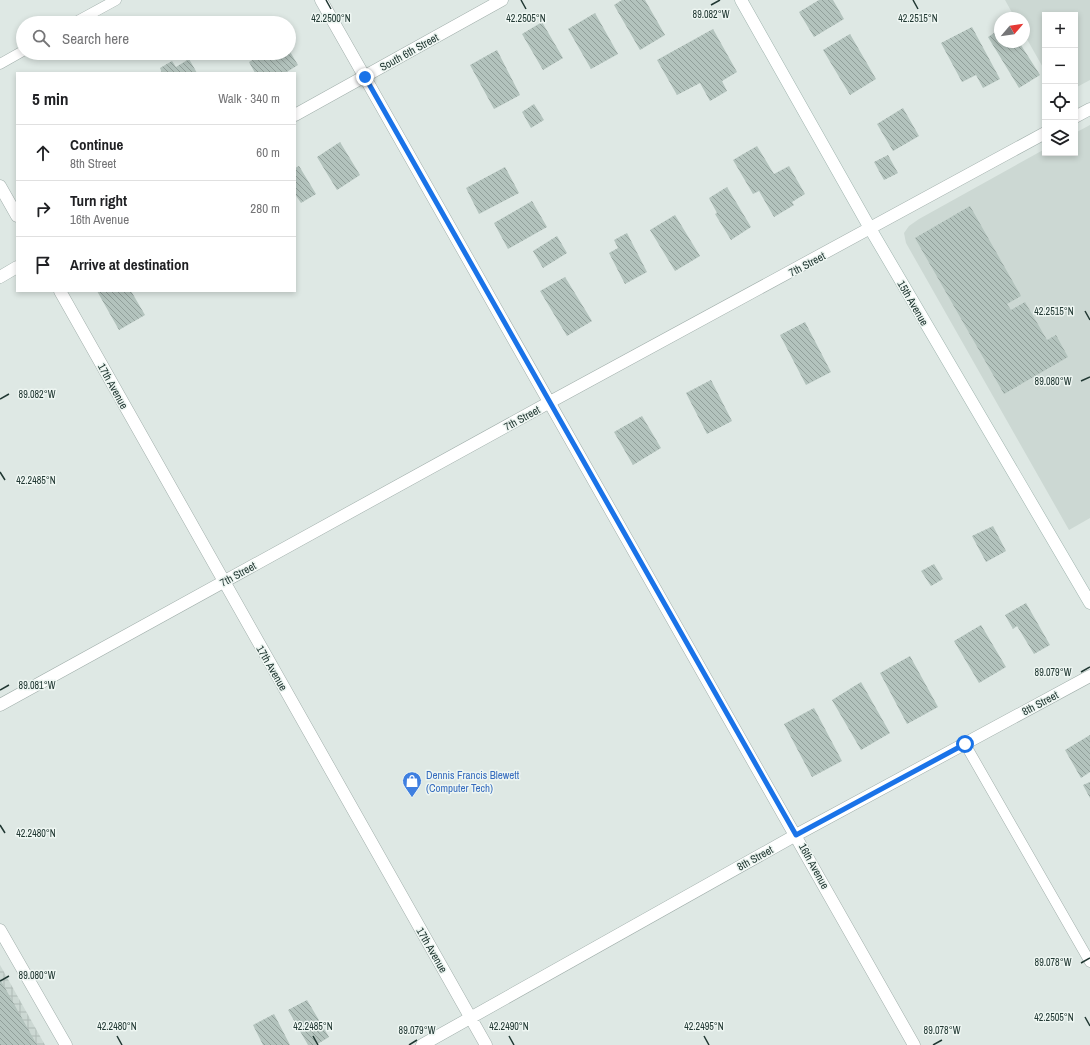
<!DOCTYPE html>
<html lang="en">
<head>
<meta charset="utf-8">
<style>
  body { margin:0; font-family:"Archivo Narrow",sans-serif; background:#f2f2f2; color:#202124 }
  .controls { position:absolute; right:12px; top:12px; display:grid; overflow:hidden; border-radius:0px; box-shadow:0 2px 6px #0003 }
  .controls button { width:36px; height:36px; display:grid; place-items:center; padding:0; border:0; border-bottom:1px solid #e0e0e0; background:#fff; color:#202124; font:20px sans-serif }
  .compass { position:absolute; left:994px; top:12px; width:36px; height:36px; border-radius:50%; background:#fff; box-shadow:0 2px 6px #0003; rotate:61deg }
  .stop { position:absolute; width:12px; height:12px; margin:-9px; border:3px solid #1a73e8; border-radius:50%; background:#fff }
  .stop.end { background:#1a73e8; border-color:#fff; box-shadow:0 1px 4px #0008 }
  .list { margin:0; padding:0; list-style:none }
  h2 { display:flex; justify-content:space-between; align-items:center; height:52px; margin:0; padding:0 16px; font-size:17px }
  h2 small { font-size:13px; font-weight:400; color:#757577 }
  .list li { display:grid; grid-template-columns:26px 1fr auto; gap:12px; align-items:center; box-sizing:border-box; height:56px; padding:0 16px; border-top:1px solid #e0e0e0 }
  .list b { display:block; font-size:15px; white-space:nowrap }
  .list p { margin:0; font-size:13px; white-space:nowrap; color:#757577 }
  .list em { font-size:13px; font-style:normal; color:#757577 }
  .icon { flex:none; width:22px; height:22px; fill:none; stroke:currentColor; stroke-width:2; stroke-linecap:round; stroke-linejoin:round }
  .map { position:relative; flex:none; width:1090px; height:1045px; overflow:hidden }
  .search { position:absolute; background:#fff; box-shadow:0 2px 6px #0003; left:16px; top:16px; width:280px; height:44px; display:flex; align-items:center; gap:10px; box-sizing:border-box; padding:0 14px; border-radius:22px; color:#757577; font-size:15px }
  .panel { position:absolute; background:#fff; box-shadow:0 2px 6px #0003; left:16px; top:72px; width:280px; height:220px; border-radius:0px }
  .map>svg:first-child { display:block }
</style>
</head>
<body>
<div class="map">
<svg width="1090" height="1045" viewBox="0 0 1090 1045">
  <defs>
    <pattern id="industrial-grid" width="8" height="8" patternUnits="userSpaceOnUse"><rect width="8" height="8" fill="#ccd8d3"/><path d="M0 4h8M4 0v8" fill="none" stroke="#afbab6"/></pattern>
    <pattern id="building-back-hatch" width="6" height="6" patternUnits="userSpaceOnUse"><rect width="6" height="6" fill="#b3c3bd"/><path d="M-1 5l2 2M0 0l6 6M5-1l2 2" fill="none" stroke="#919f9a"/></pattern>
  </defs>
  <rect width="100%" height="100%" fill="#dee8e4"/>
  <path fill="#ccd8d3" d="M1005,0H1090V80L1075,88V15H1045V71L1024,34V18H1015Z
    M1090,125V518L1069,530L906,243L904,233L909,226L919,219L1045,149V153H1075V133Z"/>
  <path fill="url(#industrial-grid)" d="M0,965L45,1045H0Z"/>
  <path fill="url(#building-back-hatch)" d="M622,0H645L665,35L640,50L614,5Z
    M819,0H833L844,19L814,37L799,12Z
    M595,13L618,54L591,69L568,29Z
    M542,22L563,58L543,70L522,34Z
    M972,27L1000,79L983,88L976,75L962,82L941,43Z
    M713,29L737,72L722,81L727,91L710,101L700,83L677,95L657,60Z
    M997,31L1000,35V42H1019L1040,75L1019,88L988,37Z
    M850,34L876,79L850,95L823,50Z
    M289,50L298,65L285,73H255L249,62L265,53H289Z
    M497,50L520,95L494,109L470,65Z
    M189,59L197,73H162L160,68L172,61L176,67Z
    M534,104L544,120L531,128L522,112Z
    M903,108L919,136L893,151L877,124Z
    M340,142L360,175L337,190L317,157Z
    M757,146L774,174L789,166L805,194L792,202L794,205L774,217L759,191L753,194L733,160Z
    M888,155L898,173L884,180L874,162Z
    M299,166L316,194L301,203L295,194V168Z
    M505,167L519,193L479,214L466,188Z
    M727,187L751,227L731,240L715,214L717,213L709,198Z
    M532,201L547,227L508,249L494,223Z
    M970,206L1021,296L1007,304L1011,310L1025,302L1047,340L1056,335L1068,357L1004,394L915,238Z
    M675,215L700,256L675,271L650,230Z
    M627,233L647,272L625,284L609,253L618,248L614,240Z
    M557,236L567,253L543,268L533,251Z
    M565,277L592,321L567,336L540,291Z
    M97,291H131L145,315L119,330Z
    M805,322L831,372L806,385L780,335Z
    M711,380L732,421L707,434L686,393Z
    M642,416L661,448L633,465L614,432Z
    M993,526L1006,551L986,562L972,536Z
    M934,564L943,579L931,586L921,571Z
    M1026,603L1050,645L1034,654L1017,626L1013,629L1005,615Z
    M981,625L1006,667L979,683L954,641Z
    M910,656L938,707L907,724L880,673Z
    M861,682L890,733L861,750L832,700Z
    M814,708L842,761L812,777L784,724Z
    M1090,735V772L1081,778L1065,750Z
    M1090,782V798L1083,785Z
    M0,979L37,1045H0Z
    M307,1000L329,1037L316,1045H308L288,1010Z
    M274,1014L290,1045H263L253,1025Z"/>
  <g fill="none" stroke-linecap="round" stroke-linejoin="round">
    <defs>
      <path id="service" d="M74,23L116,0
        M0,64L23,51
        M965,744L1090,962"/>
      <path id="minor" d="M321,0L914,1045
        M1075,117L1090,109
        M0,186L17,216
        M60,291L486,1045
        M0,705L550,402L1045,133
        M0,930L66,1045
        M422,1045L796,835L1090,676"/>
      <path id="tertiary" d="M295,115L502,0
        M0,277L17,267"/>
      <path id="secondary" d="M741,0L871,230L1090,603"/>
    </defs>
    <use href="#service" stroke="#a1afab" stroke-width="11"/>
    <use href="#minor" stroke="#a1afab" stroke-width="13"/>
    <use href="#tertiary" stroke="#a1afab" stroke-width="13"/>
    <use href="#secondary" stroke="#9eb3ad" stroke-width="13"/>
    <use href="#service" stroke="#fff" stroke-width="10"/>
    <use href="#minor" stroke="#fff" stroke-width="12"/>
    <use href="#tertiary" stroke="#fff" stroke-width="12"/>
    <use href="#secondary" stroke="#fff" stroke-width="12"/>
  </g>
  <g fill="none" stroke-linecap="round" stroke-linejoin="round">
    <path stroke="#1a73e8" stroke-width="5" d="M365,77L796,835L965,744"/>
  </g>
  <path fill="none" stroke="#203732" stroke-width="1.5" d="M326,0L331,9M521,0L526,9M913,0L918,9M711,5L720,0M1085,311L1090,320M1081,381L1090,377M0,399L9,394M0,472L5,480M1081,672L1090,667M0,690L9,685M0,825L5,833M1081,963L1090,958M0,981L9,976M1085,1017L1090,1026M117,1036L122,1045M313,1036L318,1045M509,1036L514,1045M704,1036L709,1045M409,1045L417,1040M933,1045L942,1040"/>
  <defs>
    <symbol id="shop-pin" viewBox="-11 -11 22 30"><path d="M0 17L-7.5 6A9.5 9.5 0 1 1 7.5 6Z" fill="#3f7fe0" stroke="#eef6f2"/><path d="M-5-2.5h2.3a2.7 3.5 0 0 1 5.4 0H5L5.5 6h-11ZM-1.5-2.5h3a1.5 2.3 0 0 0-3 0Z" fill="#fff"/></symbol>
  </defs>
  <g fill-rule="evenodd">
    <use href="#shop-pin" x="401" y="770" width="22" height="30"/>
  </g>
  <g text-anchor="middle" stroke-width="3" stroke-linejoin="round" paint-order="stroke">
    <g font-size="11" fill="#203732" stroke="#eef6f2">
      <text transform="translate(409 52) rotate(-29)" y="4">South 6th Street</text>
      <text transform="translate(807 264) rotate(-28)" y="4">7th Street</text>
      <text transform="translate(913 303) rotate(60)" y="4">15th Avenue</text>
      <text transform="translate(113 386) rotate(61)" y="4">17th Avenue</text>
      <text transform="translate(522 418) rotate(-29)" y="4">7th Street</text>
      <text transform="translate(238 574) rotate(-29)" y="4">7th Street</text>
      <text transform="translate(272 668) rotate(60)" y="4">17th Avenue</text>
      <text transform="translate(1040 703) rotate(-28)" y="4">8th Street</text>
      <text transform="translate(755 858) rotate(-29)" y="4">8th Street</text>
      <text transform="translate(814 866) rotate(61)" y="4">16th Avenue</text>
      <text transform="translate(432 950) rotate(60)" y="4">17th Avenue</text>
    </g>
    <g font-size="11" fill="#366cbe" stroke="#eef6f2" text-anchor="start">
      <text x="426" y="779">Dennis Francis Blewett<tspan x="426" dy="13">(Computer Tech)</tspan></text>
    </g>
  </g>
  <g font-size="10" text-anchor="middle" fill="#203732" stroke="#eef6f2" stroke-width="3" stroke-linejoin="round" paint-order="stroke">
    <text x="711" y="18">89.082°W</text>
    <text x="331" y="22">42.2500°N</text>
    <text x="526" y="22">42.2505°N</text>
    <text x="918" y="22">42.2515°N</text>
    <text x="1054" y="315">42.2515°N</text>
    <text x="1053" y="385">89.080°W</text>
    <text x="37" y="398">89.082°W</text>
    <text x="36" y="484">42.2485°N</text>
    <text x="1053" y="676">89.079°W</text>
    <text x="37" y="689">89.081°W</text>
    <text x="36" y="837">42.2480°N</text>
    <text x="1053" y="966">89.078°W</text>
    <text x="37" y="979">89.080°W</text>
    <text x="1054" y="1021">42.2505°N</text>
    <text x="117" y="1030">42.2480°N</text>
    <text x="313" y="1030">42.2485°N</text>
    <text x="509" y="1030">42.2490°N</text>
    <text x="704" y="1030">42.2495°N</text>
    <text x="417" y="1034">89.079°W</text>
    <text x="942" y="1034">89.078°W</text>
  </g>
</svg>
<div class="controls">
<button>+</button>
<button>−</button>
<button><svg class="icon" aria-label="locate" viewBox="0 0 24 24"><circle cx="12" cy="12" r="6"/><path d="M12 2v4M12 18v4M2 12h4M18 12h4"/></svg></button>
<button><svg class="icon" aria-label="layers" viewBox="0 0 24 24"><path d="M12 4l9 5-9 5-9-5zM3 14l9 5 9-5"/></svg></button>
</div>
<svg class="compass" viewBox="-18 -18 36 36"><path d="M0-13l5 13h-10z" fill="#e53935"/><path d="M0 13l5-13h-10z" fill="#757577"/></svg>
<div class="stop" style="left:965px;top:744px"></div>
<div class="stop end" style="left:365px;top:77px"></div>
<div class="search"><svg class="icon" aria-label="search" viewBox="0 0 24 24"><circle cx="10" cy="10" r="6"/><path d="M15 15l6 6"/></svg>Search here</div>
<section class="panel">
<h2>5 min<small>Walk · 340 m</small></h2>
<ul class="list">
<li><svg class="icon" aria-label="ahead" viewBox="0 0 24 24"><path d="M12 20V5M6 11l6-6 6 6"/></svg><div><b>Continue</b><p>8th Street</p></div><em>60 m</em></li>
<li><svg class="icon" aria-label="right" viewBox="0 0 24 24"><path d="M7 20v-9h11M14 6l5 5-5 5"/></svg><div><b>Turn right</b><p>16th Avenue</p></div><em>280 m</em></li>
<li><svg class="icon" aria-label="arrive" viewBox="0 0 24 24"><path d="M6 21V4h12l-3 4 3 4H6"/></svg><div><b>Arrive at destination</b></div></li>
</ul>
</section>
</div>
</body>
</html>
